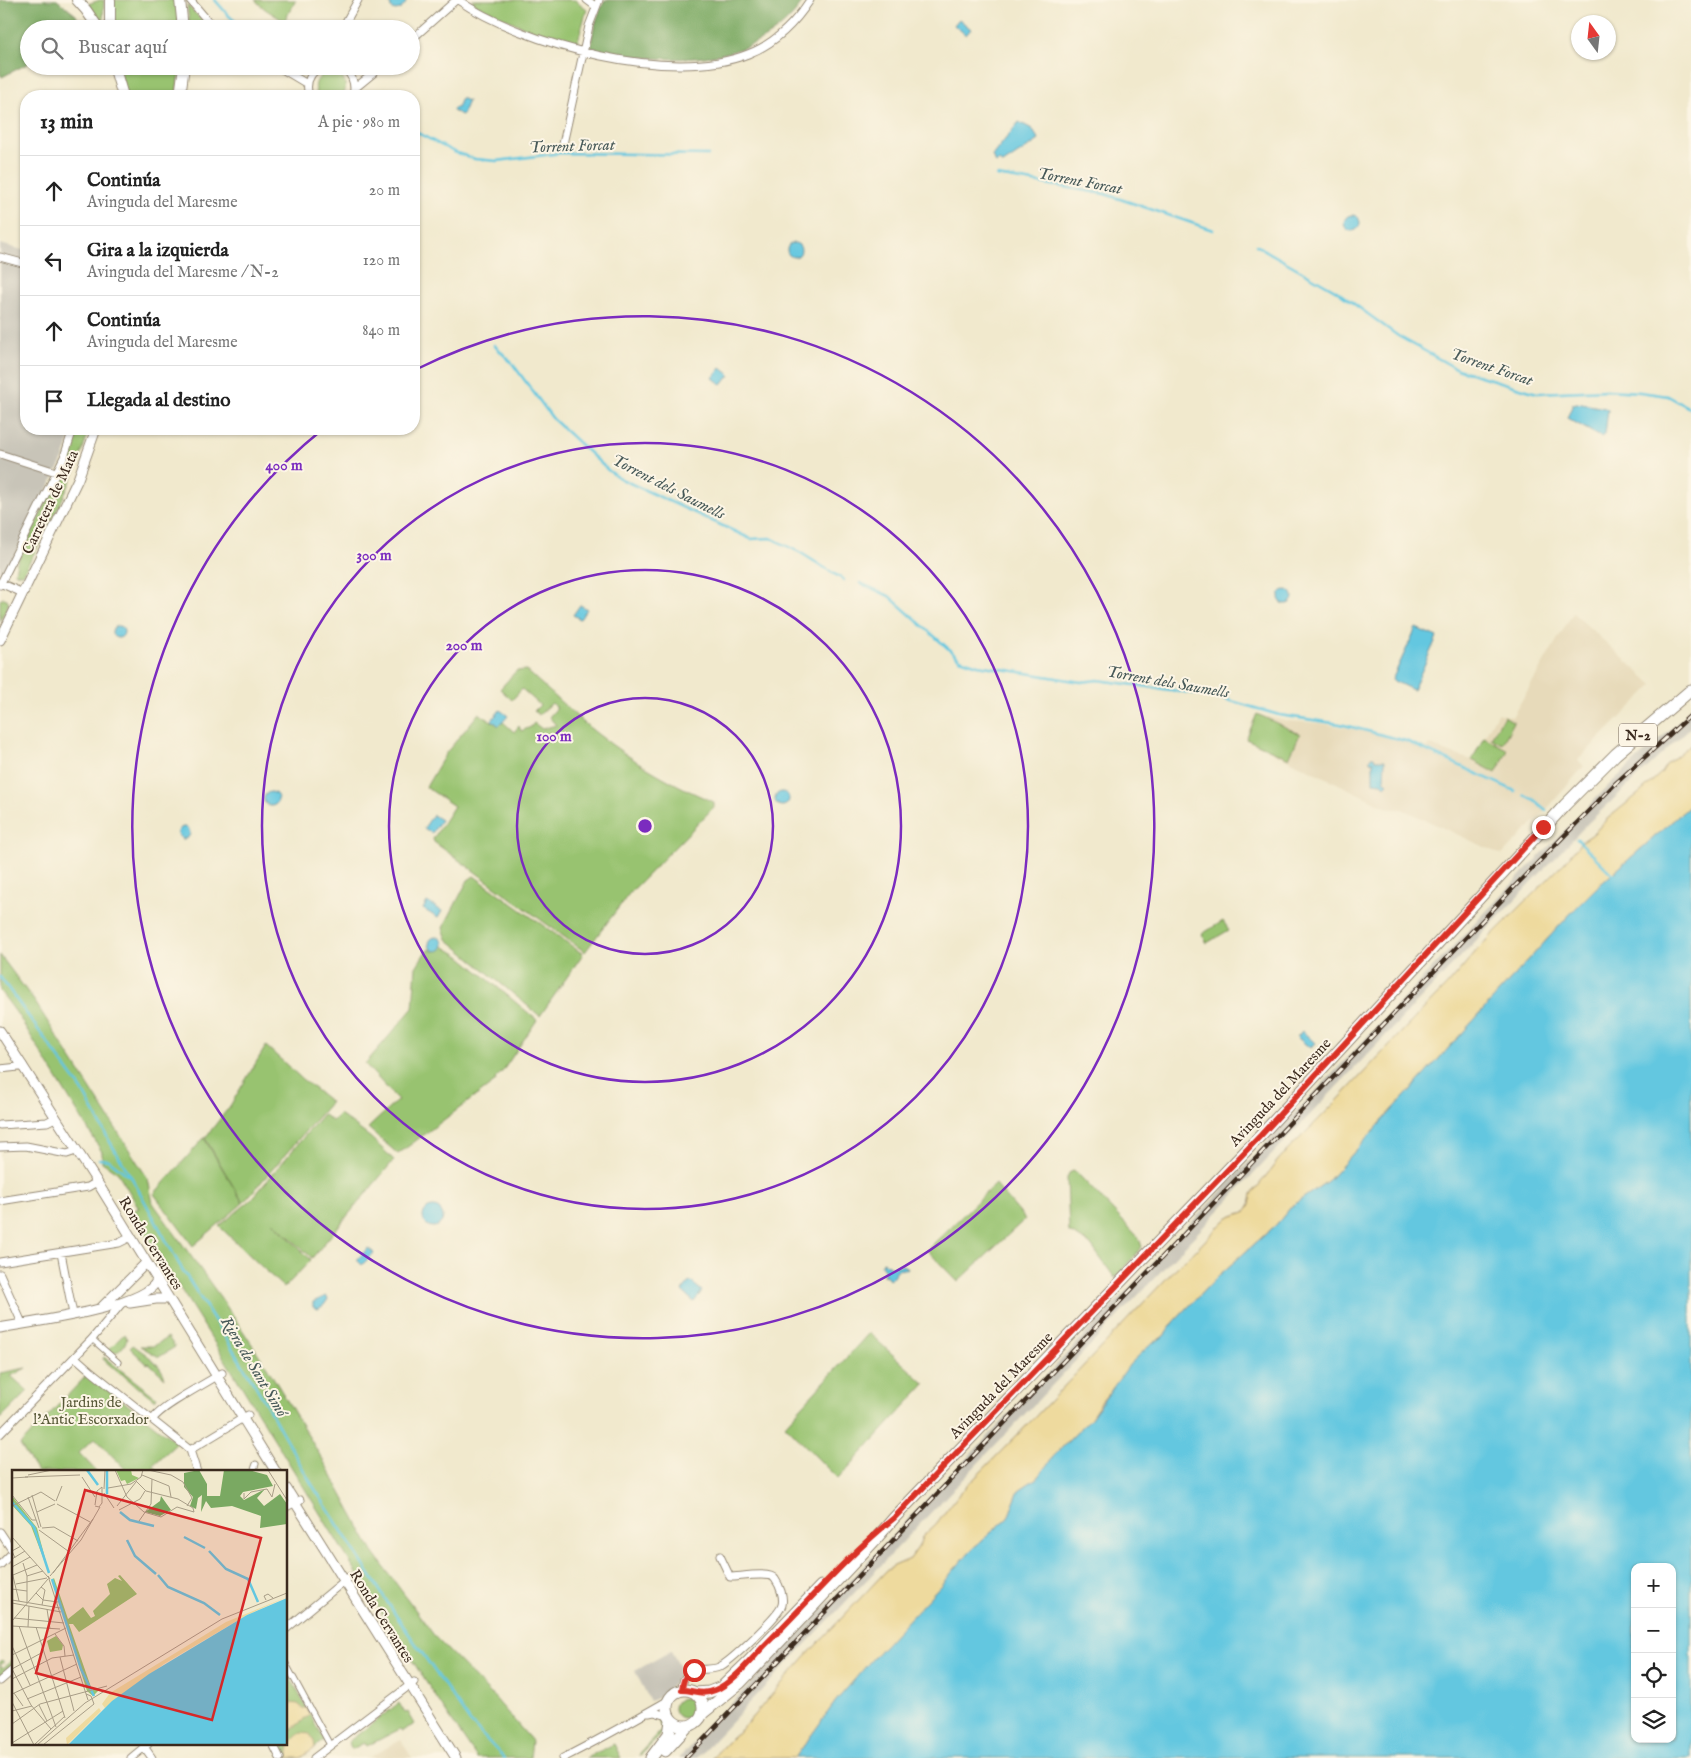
<!DOCTYPE html>
<html lang="es">
<head>
<meta charset="utf-8">
<style>
  body { margin:0; font-family:"IM FELL English",serif; background:#f6f6f6; color:#222 }
  .controls { position:absolute; right:15px; bottom:15px; display:grid; overflow:hidden; border-radius:10px; box-shadow:0 1px 4px #0004 }
  .controls button { width:45px; height:45px; display:grid; place-items:center; padding:0; border:0; border-bottom:1px solid #e0e0e0; background:#fff; color:#222; font:25px sans-serif }
  .compass { position:absolute; left:1571px; top:15px; width:45px; height:45px; border-radius:50%; background:#fff; box-shadow:0 1px 4px #0004; rotate:345deg }
  .stop { position:absolute; width:15px; height:15px; margin:-11px; border:4px solid #d93025; border-radius:50%; background:#fff }
  .stop.end { background:#d93025; border-color:#fff; box-shadow:0 1px 5px #0008 }
  .list { margin:0; padding:0; list-style:none }
  h2 { display:flex; justify-content:space-between; align-items:center; height:65px; margin:0; padding:0 20px; font-size:21px }
  h2 small { font-size:16px; font-weight:400; color:#767676 }
  .list li { display:grid; grid-template-columns:32px 1fr auto; gap:15px; align-items:center; box-sizing:border-box; height:70px; padding:0 20px; border-top:1px solid #e0e0e0 }
  .list b { display:block; font-size:19px; white-space:nowrap }
  .list p { margin:0; font-size:16px; white-space:nowrap; color:#767676 }
  .list em { font-size:16px; font-style:normal; color:#767676 }
  .icon { flex:none; width:28px; height:28px; fill:none; stroke:currentColor; stroke-width:2; stroke-linecap:round; stroke-linejoin:round }
  .map { position:relative; flex:none; width:1691px; height:1758px; overflow:hidden }
  .search { position:absolute; background:#fff; box-shadow:0 1px 4px #0004; left:20px; top:20px; width:400px; height:55px; display:flex; align-items:center; gap:12px; box-sizing:border-box; padding:0 18px; border-radius:28px; color:#767676; font-size:19px }
  .panel { position:absolute; background:#fff; box-shadow:0 1px 4px #0004; left:20px; top:90px; width:400px; height:345px; border-radius:20px }
  .map>svg:first-child { display:block }
</style>
</head>
<body>
<div class="map">
<svg width="1691" height="1758" viewBox="0 0 1691 1758">
  <rect width="100%" height="100%" fill="#fcf5e5"/>
  <filter id="ink" filterUnits="userSpaceOnUse"><feTurbulence type="fractalNoise" baseFrequency=".02" numOctaves="2"/><feDisplacementMap in="SourceGraphic" scale="10" xChannelSelector="R" yChannelSelector="G"/><feConvolveMatrix kernelMatrix="1 2 1 2 8 2 1 2 1" color-interpolation-filters="sRGB"/></filter>
  <filter id="wash" filterUnits="userSpaceOnUse"><feTurbulence type="fractalNoise" baseFrequency=".0096" numOctaves="4" result="noise"/><feDisplacementMap in="SourceGraphic" scale="20" xChannelSelector="R" yChannelSelector="G"/><feGaussianBlur stdDeviation="1.12" result="paint"/><feColorMatrix in="noise" values="0 0 0 0 0 0 0 0 0 0 0 0 0 0 0 0 0 1.4 0 .05"/><feComposite in="paint" operator="in"/></filter>
  <g filter="url(#wash)">
    <rect width="100%" height="100%" fill="#f1e9cd"/>
    <path fill="#e7daba" d="M1573,613L1653,685L1578,760L1584,766L1546,810L1502,855L1402,809H1390L1246,739L1257,714L1285,721L1319,723L1367,731L1393,736L1427,748L1430,744L1444,751L1472,760L1497,713L1512,717Z
      M401,1740L412,1758H368Z"/>
    <path fill="#c8c4b8" d="M0,244L26,251V429H73L64,457L0,585Z
      M1691,711V727L1589,822L697,1758H679L1038,1384L1514,882L1613,781Z
      M671,1651L681,1669L674,1683L659,1697L650,1701L635,1671Z"/>
    <path fill="#98c370" stroke="#6a7647" d="M100,0H104L103,25L88,4Z
      M113,0H176L180,29H113Z
      M255,0H296L284,21L265,9Z
      M472,0H575L587,9L577,44L575,45L534,32L473,3Z
      M187,5L211,29H190Z
      M118,66H180L176,96H127Z
      M330,72C343,73 349,84 343,96H318C312,85 317,75 330,72Z
      M78,429H89C76,480 48,527 23,574H18L15,572L17,562L65,464Z
      M3,598L7,599L9,603L0,621V600Z
      M526,670C545,687 564,705 583,722C619,753 670,784 714,802V807L628,895L585,952L434,842L433,839L454,806L426,787L446,753L479,713C486,719 492,720 499,726L503,722L514,732L519,726L521,731L531,727L534,723L542,729L556,725L549,717L557,708L552,703L539,715L534,711L540,705L522,689L512,700L500,689L516,671Z
      M1257,714L1300,734L1289,758L1246,739Z
      M1504,716L1514,722L1502,744L1491,738Z
      M1484,737L1508,750L1496,773L1472,760Z
      M474,876L583,954L540,1016L447,939L443,928L468,880Z
      M1223,921L1229,930L1207,943L1202,934Z
      M443,946L460,956L537,1020L502,1072L495,1079L496,1081L398,1154L368,1128L398,1100L365,1064L413,1008L416,967L426,951L430,949L432,951L441,950Z
      M0,955L35,1002L148,1179L153,1203L221,1298L267,1367L327,1467L373,1552L436,1638L494,1697L532,1741L530,1758H477C406,1655 342,1549 276,1442C232,1370 187,1299 142,1228L132,1211L139,1208L118,1173L102,1162V1152L18,1015L0,991Z
      M266,1046L302,1079L331,1102L243,1203L205,1138L230,1106Z
      M323,1114L332,1121L339,1114L371,1138L394,1160L312,1258L272,1221L311,1260L284,1288L219,1226L251,1200Z
      M204,1138L243,1203L193,1246L154,1194Z
      M1073,1171L1077,1173L1139,1238L1142,1247L1115,1278L1090,1244L1069,1232L1067,1178L1069,1173Z
      M995,1184L1025,1219L958,1282L927,1250Z
      M869,1333L925,1384L838,1479L785,1425Z
      M124,1334L127,1339C124,1347 120,1352 111,1354L107,1351Z
      M168,1337L175,1347L159,1357L140,1346H154Z
      M133,1345C145,1354 161,1363 165,1378L149,1363L147,1364L130,1348Z
      M104,1357L157,1398L155,1400L140,1388L139,1389L121,1373L120,1374L103,1359Z
      M26,1368L11,1376L28,1391L0,1419V1373Z
      M88,1374L177,1443L153,1465L159,1472H128L95,1438L79,1453L97,1472H37L20,1445Z
      M14,1658V1666L0,1678V1662L2,1660L4,1662L0,1666L3,1668Z
      M286,1670L324,1740L301,1758H289L281,1744H286Z
      M674 1708a10 10 0 1 1 20 0a10 10 0 1 1-20 0Z
      M399,1703L405,1713L408,1712L415,1724L402,1731L400,1729L367,1746L364,1743L352,1749L348,1742Z
      M661,1717L665,1723V1730L640,1756V1753L661,1731L662,1729L658,1722V1719Z
      M614,1744L621,1758H586Z"/>
    <path fill="#7aa962" stroke="#5a6a40" d="M0,0H57L76,15L81,29H29V63L2,77L0,74Z
      M605,0H804C768,56 701,63 640,57C624,55 607,54 592,48C589,37 599,11 605,0Z"/>
    <path fill="#eeda9e" stroke="#94825e" d="M1691,744V805L1595,889L1572,912L1329,1180L1292,1206L1276,1225L1216,1278L1175,1321L1164,1336L1148,1347L1101,1402L1091,1418L1053,1457L1037,1478L1019,1490L1008,1518L971,1550L941,1585L836,1701L795,1758H712L733,1736L741,1730L803,1659L886,1571L894,1566L910,1559L919,1546L922,1537L936,1524L959,1494L1035,1417L1182,1262L1194,1252L1224,1221L1232,1216L1245,1212L1250,1204L1252,1194L1279,1159L1338,1100L1412,1021L1447,985L1478,949L1566,861L1581,842L1593,834L1607,819L1642,791L1661,773L1666,765Z
      M291,1703L298,1704L304,1709L306,1707L310,1715L288,1732L286,1731V1704Z
      M301,1733L310,1734L314,1741L315,1748L301,1758H289C288,1747 291,1739 301,1733Z"/>
    <path fill="#63c7e0" stroke="#4f787f" fill-rule="evenodd" d="M395,0L398,2L400,0H405L406,3L401,9L395,10L391,8L390,3L391,1Z
      M959,19L971,29L966,35L954,25Z
      M461,98L468,101L462,115L453,111L454,108H457Z
      M1019,122L1032,129L1039,140L1003,164L999,161L996,163L992,156Z
      M1344 223a8 8 0 1 1 16 0a8 8 0 1 1-16 0Z
      M787 250a7 7 0 1 1 14 0a7 7 0 1 1-14 0Z
      M721,368L730,375L722,385L713,378Z
      M1577,403L1605,408L1608,410L1605,434L1601,437L1567,418L1573,404Z
      M1279 597a7 7 0 1 1 14 0a7 7 0 1 1-14 0Z
      M580,605L587,609L580,619L573,615Z
      M112 632a6 6 0 1 1 12 0a6 6 0 1 1-12 0Z
      M1416,628L1437,637L1413,690L1392,680Z
      M500,710L508,716L499,726L492,720Z
      M1371,757H1374L1375,760H1385L1384,780L1388,783L1385,786L1382,783L1373,782V762L1370,761V759Z
      M775 799a7 7 0 1 1 14 0a7 7 0 1 1-14 0Z
      M264 799a7 7 0 1 1 14 0a7 7 0 1 1-14 0Z
      M1691,805V1758H795L836,1701L874,1657L941,1585L971,1550L1008,1518L1019,1490L1037,1478L1053,1457L1091,1418L1130,1364L1148,1347L1164,1336L1175,1321L1216,1278L1276,1225L1292,1206L1329,1180L1572,912L1595,889ZM1635,1567H1672V1739H1635Z
      M433,815L441,820L432,833L424,828Z
      M178 833a6 6 0 1 1 12 0a6 6 0 1 1-12 0Z
      M427,902L442,911L438,918L423,909Z
      M429 944a7 7 0 1 1 14 0a7 7 0 1 1-14 0Z
      M1302,1031L1315,1043L1310,1048L1297,1037Z
      M423 1217a10 10 0 1 1 20 0a10 10 0 1 1-20 0Z
      M368,1248L374,1253L362,1265L357,1260Z
      M883,1262L892,1267L902,1265L908,1268L907,1270L903,1269L897,1270L892,1277L889,1279L887,1276L883,1275L885,1270L881,1265Z
      M690,1281L702,1291L694,1302L682,1291Z
      M326,1296L328,1299L324,1305L318,1309L313,1307V1302Z"/>
    <g fill="none" stroke-linecap="round" stroke-linejoin="round">
      <path stroke="#63c7e0" stroke-width="2.5" d="M215,0L228,15L244,29
        M414,131L454,152L475,159L497,161L561,153L708,155
        M997,176L1105,194L1213,230
        M1256,245L1335,290L1398,336L1457,369L1537,393L1607,390L1640,392L1668,396L1691,409
        M494,345L512,363L553,419L609,471L621,479L751,539L771,538L801,553L844,580
        M860,583L889,596L960,659L978,665L1081,682L1098,680L1192,693L1221,698L1279,715L1340,724L1406,741L1515,791
        M1524,795L1533,799L1546,810
        M1577,839L1612,874
        M0,977L82,1090L110,1142L133,1180L179,1264L254,1383L311,1483L395,1614L470,1722L504,1758
        M99,1159L109,1160L129,1176"/>
    </g>
  </g>
  <g filter="url(#ink)">
    <g fill="none" stroke-linecap="round" stroke-linejoin="round">
      <defs>
        <path id="pedestrian" d="M92,1339L118,1362
          M253,1472L256,1464
          M286,1664L330,1745"/>
        <path id="minor" d="M190,0L207,20L220,29
          M458,0C524,45 671,85 748,54C774,44 795,23 810,0
          M587,0L595,6
          M342,29L358,0
          M411,40L456,0
          M277,66L307,84
          M339,66C352,71 356,84 353,96
          M354,89L382,66
          M309,96C305,83 310,72 322,66
          M563,144L589,26L599,0
          M0,257L26,264
          M0,454L56,472
          M0,583L23,593
          M0,585L64,457L73,429
          M0,1069L19,1067L23,1065
          M0,1125L47,1122L55,1118
          M0,1147L26,1146L67,1154L76,1151
          M0,1201L88,1187L97,1182
          M61,1253L73,1314
          M0,1262L119,1243L131,1237
          M0,1274L22,1323
          M75,1357L92,1372L190,1450L197,1472
          M153,1419C163,1405 205,1384 222,1373
          M0,1434L92,1339L122,1303
          M190,1450L248,1415
          M286,1507L300,1500
          M0,1532L14,1553
          M0,1565L13,1552
          M286,1629L349,1577
          M0,1681L14,1669
          M682,1690C682,1684 683,1677 689,1673C696,1667 710,1671 719,1667C730,1662 779,1616 782,1605C784,1597 780,1586 775,1579C770,1571 740,1577 730,1577L720,1556
          M649,1713L654,1712L668,1716
          M273,1744L280,1758
          M143,1745L152,1758
          M131,1758L148,1744
          M314,1758L414,1682
          M563,1758C599,1740 634,1720 669,1700"/>
        <path id="tertiary" d="M0,640L78,479L96,429
          M0,1031L94,1177L276,1472
          M130,1303L156,1299H169
          M102,1307L146,1263
          M0,1328C30,1322 147,1308 157,1280
          M286,1488L456,1758"/>
        <path id="secondary" d="M77,0L86,10L99,29
          M180,0L183,29
          M110,29V0
          M114,66L123,96
          M180,96L184,66"/>
        <path id="primary" d="M667 1708a18 18 0 1 1 36 0a18 18 0 1 1-36 0Z
          M695,1693L709,1692L722,1687L748,1662L821,1586
          M703,1713L740,1683L766,1656L875,1540L894,1518L1261,1135L1565,805L1616,754L1691,690
          M665,1751L687,1727
          M651,1758L669,1734L671,1721"/>
      </defs>
      <use href="#pedestrian" stroke="#968a76" stroke-width="7"/>
      <use href="#minor" stroke="#968a76" stroke-width="9"/>
      <use href="#tertiary" stroke="#968a76" stroke-width="11"/>
      <use href="#secondary" stroke="#968a76" stroke-width="12"/>
      <use href="#primary" stroke="#968a76" stroke-width="13"/>
      <use href="#pedestrian" stroke="#fff" stroke-width="5"/>
      <use href="#minor" stroke="#fff" stroke-width="7"/>
      <use href="#tertiary" stroke="#fff" stroke-width="9"/>
      <use href="#secondary" stroke="#fff" stroke-width="10"/>
      <use href="#primary" stroke="#fff" stroke-width="11"/>
      <defs>
        <path id="rail" d="M686,1758L1516,885L1615,784L1691,715"/>
      </defs>
      <use href="#rail" stroke="#3b2a1e" stroke-width="4.5"/>
      <use href="#rail" stroke="#fcf5e5" stroke-width="2.5" stroke-dasharray="8" stroke-linecap="butt"/>
    </g>
  </g>
  <g fill="none" stroke-linecap="round" stroke-linejoin="round" filter="url(#ink)">
    <path stroke="#d93025" stroke-width="6" d="M694,1670C685,1673 683,1681 682,1690C694,1690 701,1696 715,1690C733,1683 752,1658 766,1644C808,1602 847,1556 894,1518L1261,1135L1543,827"/>
  </g>
  <g fill="none" stroke="#7b2cbf" stroke-width="2.5">
    <circle cx="645" cy="826" r="128"/>
    <circle cx="645" cy="826" r="256"/>
    <circle cx="645" cy="826" r="383"/>
    <path d="M417 369A511 511 0 1 1 323 429"/>
  </g>
  <g text-anchor="middle" stroke-width="4" stroke-linejoin="round" paint-order="stroke">
    <rect fill="#fcf5e5" stroke="#75675a" stroke-width="1" x="1619" y="723.5" width="38" height="23" rx="4"/>
    <g font-size="14" font-weight="bold" fill="#3b2a1e">
      <text x="1638" y="740">N-2</text>
    </g>
    <g font-size="15" fill="#3b2a1e" stroke="#fcf5e5">
      <text transform="translate(50 502) rotate(-65)" y="5">Carretera de Mata</text>
      <text transform="translate(1280 1092) rotate(-47)" y="5">Avinguda del Maresme</text>
      <text transform="translate(151 1243) rotate(58)" y="5">Ronda Cervantes</text>
      <text transform="translate(1001 1385) rotate(-46)" y="5">Avinguda del Maresme</text>
      <text transform="translate(382 1616) rotate(58)" y="5">Ronda Cervantes</text>
    </g>
    <g font-size="15" fill="#575837" stroke="#fcf5e5">
      <text x="91" y="1407">Jardins de<tspan x="91" dy="17">l'Antic Escorxador</tspan></text>
    </g>
    <g font-size="16" font-style="italic" fill="#475958" stroke="#fcf5e5">
      <text transform="translate(572 145) rotate(-2)" y="6">Torrent Forcat</text>
      <text transform="translate(1080 180) rotate(11)" y="6">Torrent Forcat</text>
      <text transform="translate(1492 366) rotate(19)" y="6">Torrent Forcat</text>
      <text transform="translate(669 486) rotate(27)" y="6">Torrent dels Saumells</text>
      <text transform="translate(1168 681) rotate(10)" y="6">Torrent dels Saumells</text>
      <text transform="translate(255 1366) rotate(59)" y="6">Riera de Sant Simó</text>
    </g>
  </g>
  <g transform="translate(12 1470)">
    <rect width="275" height="275" fill="#f1e9cd"/>
    <path d="M104,0H119L120,5L127,8L115,14L113,10L109,11ZM0,26L25,58L37,103L19,56L0,35ZM108,105L125,124L67,162L61,154H57L80,220L88,219L81,226L75,221L40,110L42,108L56,149L71,137L79,148L83,146L81,141L98,124L95,114L103,108L110,111L106,106ZM44,166L51,175L50,180L38,182L35,171Z" fill="#98c370"/>
    <path d="M187,0L195,14V26H208L212,0H237L255,5L261,16L231,22L228,26L232,30L253,19L245,28L252,36L268,24L275,34V54L248,58L249,46L220,36L199,38L194,31L189,42L190,25L186,28L184,39L178,36L181,27L172,17V3ZM149,26L159,40L148,46L133,42L148,31Z" fill="#7aa962"/>
    <path d="M275,127L235,145L152,194L93,238L90,234L98,223L214,152ZM87,238L89,241L55,275L54,268Z" fill="#eeda9e"/>
    <path d="M275,128V275H56L100,231L137,204L235,145Z" fill="#63c7e0"/>
    <path fill="none" stroke="#63c7e0" stroke-width="2.5" d="M75,0L86,15M95,24V0M0,32L22,57L37,103M108,42L118,50L142,56M172,67L193,78M115,70L123,86L144,104M197,81L214,99L236,109L246,132M146,105L156,117L192,133L208,145M40,109L69,199L82,226"/>
    <path fill="none" stroke="#a89d87" stroke-width="1" d="M103,0L115,27L132,42L149,47L165,37L182,42L181,38L166,29L134,21L124,11M136,0L159,5L171,12L180,28L175,36M256,0L275,30M16,5L40,0M130,5L157,16L159,27M13,7L68,5M70,7L83,27M0,8L16,7M96,18L119,14L129,7L131,0M92,19L93,0M92,23L102,38M232,23V29L239,22L255,19L260,27L263,14M0,25L20,50H24M20,25L29,57M16,27L27,58M44,31L50,16M45,34L78,52M83,35L85,21L90,17V33L87,37L83,36M0,36L29,22L43,31M105,36L124,12M107,40L128,29L133,21M25,42L43,34M127,51L139,34L140,9M30,58L42,57L66,71M27,60L56,81M0,67L36,107M3,88L0,81L9,76M0,89L13,81M11,93L15,106V132M0,97L18,87M0,102L7,131M41,103L81,49M1,105L25,95M15,106L31,101M38,106L69,70L88,37M38,109L36,106L76,230M4,114L35,108M29,117L33,120L30,135M0,119L15,121M24,123L31,130L46,132M0,130L48,138M254,130L252,126L256,124L261,128M0,133L49,142M35,139L38,159M2,148L52,153M0,151L36,109M0,156L48,159M7,156L44,257M16,157L17,136M24,157L53,248M43,164L52,176L53,186M0,176L18,215M0,185L54,158M48,187L62,241M0,199L19,235L39,259M0,199L31,182M0,209L40,188L62,185M2,223L11,236M0,224L65,194M15,229L69,207M0,232L22,275M27,235L35,251M0,241L20,236M0,254L28,234L95,216M0,273L51,241M22,275L53,246M25,275L73,233L210,149L275,123M31,275L82,234L79,226L74,224"/>
    <path fill="#d62828" fill-opacity="0.15" stroke="#d62828" stroke-width="2.5" d="M73,20L249,68L200,250L24,203Z"/>
    <rect width="275" height="275" fill="none" stroke="#3b2a1e" stroke-width="2.5"/>
  </g>
  <circle cx="645" cy="826" r="8" fill="#7b2cbf" stroke="#fcf5e5" stroke-width="2.5"/>
  <g font-size="15" text-anchor="middle" font-weight="bold" fill="#7b2cbf" stroke="#fcf5e5" stroke-width="4" stroke-linejoin="round" paint-order="stroke">
    <text x="284" y="470">400 m</text>
    <text x="374" y="560">300 m</text>
    <text x="464" y="650">200 m</text>
    <text x="554" y="741">100 m</text>
  </g>
</svg>
<div class="controls">
<button>+</button>
<button>−</button>
<button><svg class="icon" aria-label="locate" viewBox="0 0 24 24"><circle cx="12" cy="12" r="6"/><path d="M12 2v4M12 18v4M2 12h4M18 12h4"/></svg></button>
<button><svg class="icon" aria-label="layers" viewBox="0 0 24 24"><path d="M12 4l9 5-9 5-9-5zM3 14l9 5 9-5"/></svg></button>
</div>
<svg class="compass" viewBox="-18 -18 36 36"><path d="M0-13l5 13h-10z" fill="#e53935"/><path d="M0 13l5-13h-10z" fill="#767676"/></svg>
<div class="stop" style="left:694px;top:1670px"></div>
<div class="stop end" style="left:1543px;top:827px"></div>
<div class="search"><svg class="icon" aria-label="search" viewBox="0 0 24 24"><circle cx="10" cy="10" r="6"/><path d="M15 15l6 6"/></svg>Buscar aquí</div>
<section class="panel">
<h2>13 min<small>A pie · 980 m</small></h2>
<ul class="list">
<li><svg class="icon" aria-label="ahead" viewBox="0 0 24 24"><path d="M12 20V5M6 11l6-6 6 6"/></svg><div><b>Continúa</b><p>Avinguda del Maresme</p></div><em>20 m</em></li>
<li><svg class="icon" aria-label="left" viewBox="0 0 24 24"><path d="M17 20v-9H6M10 6l-5 5 5 5"/></svg><div><b>Gira a la izquierda</b><p>Avinguda del Maresme / N-2</p></div><em>120 m</em></li>
<li><svg class="icon" aria-label="ahead" viewBox="0 0 24 24"><path d="M12 20V5M6 11l6-6 6 6"/></svg><div><b>Continúa</b><p>Avinguda del Maresme</p></div><em>840 m</em></li>
<li><svg class="icon" aria-label="arrive" viewBox="0 0 24 24"><path d="M6 21V4h12l-3 4 3 4H6"/></svg><div><b>Llegada al destino</b></div></li>
</ul>
</section>
</div>
</body>
</html>
